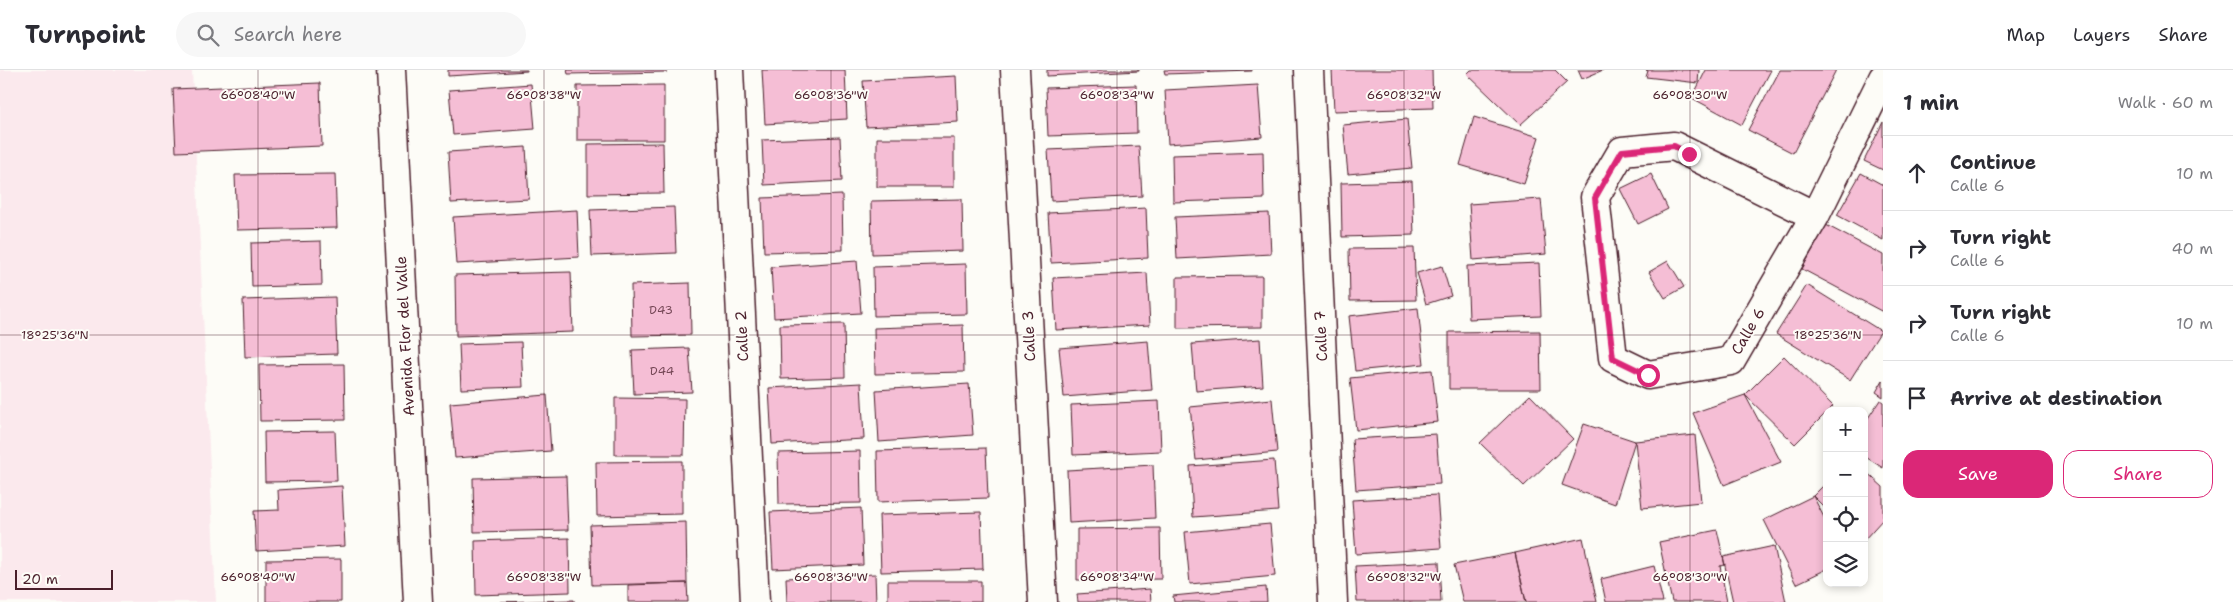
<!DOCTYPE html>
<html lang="en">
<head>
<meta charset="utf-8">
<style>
  body { margin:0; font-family:"Shantell Sans",sans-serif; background:#f7f7f7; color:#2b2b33 }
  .controls { position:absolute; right:15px; bottom:15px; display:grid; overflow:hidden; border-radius:10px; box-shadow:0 2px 8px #0003 }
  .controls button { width:45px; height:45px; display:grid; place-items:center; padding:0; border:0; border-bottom:1px solid #e1e1e2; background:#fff; color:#2b2b33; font:25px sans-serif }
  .scale { position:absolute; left:15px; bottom:12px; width:98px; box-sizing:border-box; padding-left:5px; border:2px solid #4a1f2b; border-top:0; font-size:14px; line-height:18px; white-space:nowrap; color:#4a1f2b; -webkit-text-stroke:4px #fdfcf7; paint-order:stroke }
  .stop { position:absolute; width:15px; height:15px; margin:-11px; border:4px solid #db2777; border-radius:50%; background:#fff }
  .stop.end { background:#db2777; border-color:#fff; box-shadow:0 1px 5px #0008 }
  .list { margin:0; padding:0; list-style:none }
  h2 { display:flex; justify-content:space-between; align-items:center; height:65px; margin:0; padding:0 20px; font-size:21px }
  h2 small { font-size:16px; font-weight:400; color:#7c7c81 }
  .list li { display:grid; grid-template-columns:32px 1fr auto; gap:15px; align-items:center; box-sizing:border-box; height:75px; padding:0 20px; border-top:1px solid #e1e1e2 }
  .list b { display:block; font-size:19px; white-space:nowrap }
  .list p { margin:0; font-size:16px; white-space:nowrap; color:#7c7c81 }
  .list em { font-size:16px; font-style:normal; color:#7c7c81 }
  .actions { display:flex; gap:10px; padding:15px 20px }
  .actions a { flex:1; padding:11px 0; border:1px solid #db2777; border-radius:15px; text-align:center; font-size:18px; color:#db2777 }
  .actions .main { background:#db2777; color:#fff }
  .icon { flex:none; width:28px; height:28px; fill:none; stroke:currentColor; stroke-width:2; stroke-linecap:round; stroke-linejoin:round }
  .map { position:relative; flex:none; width:1883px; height:532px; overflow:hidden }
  header { display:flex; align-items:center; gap:30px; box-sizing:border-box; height:70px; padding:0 25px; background:#fff; border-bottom:1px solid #e1e1e2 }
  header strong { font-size:24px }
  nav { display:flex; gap:28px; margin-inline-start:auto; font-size:18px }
  .search { width:350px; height:45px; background:#f7f7f7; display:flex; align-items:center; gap:12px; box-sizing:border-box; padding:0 18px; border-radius:28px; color:#7c7c81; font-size:19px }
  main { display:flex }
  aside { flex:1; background:#fff }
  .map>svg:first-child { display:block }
</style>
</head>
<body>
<header>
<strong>Turnpoint</strong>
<div class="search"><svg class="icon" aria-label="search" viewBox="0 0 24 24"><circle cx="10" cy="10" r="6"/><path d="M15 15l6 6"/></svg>Search here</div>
<nav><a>Map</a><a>Layers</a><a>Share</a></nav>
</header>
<main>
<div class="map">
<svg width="1883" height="532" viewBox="0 0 1883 532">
  <rect width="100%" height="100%" fill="#fdfcf7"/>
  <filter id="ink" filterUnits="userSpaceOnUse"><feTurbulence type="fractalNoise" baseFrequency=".02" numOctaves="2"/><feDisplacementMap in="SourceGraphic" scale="10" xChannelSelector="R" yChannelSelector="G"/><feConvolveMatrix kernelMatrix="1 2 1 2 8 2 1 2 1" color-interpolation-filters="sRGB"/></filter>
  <g filter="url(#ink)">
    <path fill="#fbe9ed" d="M0,0H192L216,532H0Z"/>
    <path fill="#f5bed5" stroke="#4a1f2b" d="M448,0H527V1L448,6Z
      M567,0H666L667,2L568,4Z
      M762,0H845L847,49L765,54Z
      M1047,0H1139V1L1047,6Z
      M1164,0H1252V1L1165,4Z
      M1332,0H1432L1433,38L1334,41Z
      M1471,0H1555L1567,12L1520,55L1467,4Z
      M1578,0H1603L1582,9Z
      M1646,0H1699L1698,13L1646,7L1648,1Z
      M1706,0H1771L1742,55L1692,28Z
      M1780,0H1836L1793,83L1748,60Z
      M956,6L958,52L866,57L863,11Z
      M320,13L322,76L176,82L173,19Z
      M531,14L535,59L453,65L449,20Z
      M664,15V70H577V16Z
      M1136,15L1137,63L1048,66L1046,18Z
      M1258,15L1262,67L1168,74L1165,20Z
      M1474,47L1539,67L1524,114L1460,95Z
      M1407,49L1412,98L1348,104L1343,55Z
      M1883,52V100L1864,91Z
      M840,67L842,111L764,115L762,70Z
      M877,68H954V117H877Z
      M663,73L664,123L588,124V74Z
      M1139,76L1142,126L1051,131L1048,80Z
      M526,77L529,129L451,133L448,82Z
      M1263,82L1264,129L1173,132L1172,85Z
      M1861,103L1883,115V170L1837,145Z
      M335,104L337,158L237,160L235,105Z
      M1651,104L1668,139L1638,154L1620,119Z
      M1412,111L1414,165L1342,167L1341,113Z
      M842,125L843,180L764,182L762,128Z
      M962,129L963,181L872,184L871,131Z
      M1541,129L1546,184L1473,190L1469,134Z
      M674,137L676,183L592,186L590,140Z
      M1146,138L1148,188L1051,193L1048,143Z
      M577,140L579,187L456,194L453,147Z
      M1269,143L1271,184L1177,189L1175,147Z
      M1826,155L1883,185V242L1802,199Z
      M321,171L322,215L252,217L251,173Z
      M1414,178L1416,230L1350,231L1349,179Z
      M857,191L861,243L774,248L771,197Z
      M1668,191L1684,217L1665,228L1649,202Z
      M1539,193L1541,246L1469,249L1467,196Z
      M966,194L967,244L874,246L873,197Z
      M1442,196L1451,226L1426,234L1417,203Z
      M571,202L573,262L456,266L455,205Z
      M1147,203L1150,255L1056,260L1053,208Z
      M1262,206V257L1177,258V207Z
      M690,213L691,265L632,266L631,215Z
      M1807,215L1881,261L1850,310L1776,264Z
      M335,227L337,284L245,287L243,230Z
      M1418,238L1424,294L1355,301L1349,246Z
      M844,254L845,307L781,309L780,255Z
      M963,255L964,302L875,304L874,258Z
      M1540,261L1541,319H1449V262Z
      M1260,269L1263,316L1196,321L1192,274Z
      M1148,271L1152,320L1064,327L1059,278Z
      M521,272L523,317L461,319L459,274Z
      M689,278L692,322L634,324L632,280Z
      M1784,286L1833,336L1795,374L1745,325Z
      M344,294L345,350L260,351L259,295Z
      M1432,300L1438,352L1356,360L1350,308Z
      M1883,310V327L1876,322Z
      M861,313L864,369L772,374L769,318Z
      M969,314L973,365L879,372L876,320Z
      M547,325L551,381L455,388L450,333Z
      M1530,325L1573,369L1524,416L1480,373Z
      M1745,325L1781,392L1724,415L1693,343Z
      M615,328L685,329L684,385H615Z
      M1272,329L1277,382L1196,390L1190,337Z
      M1880,330L1883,332V398L1864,386V354Z
      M1159,331L1161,381L1073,385L1071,335Z
      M1584,354L1635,371L1615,434L1562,415Z
      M335,361L337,411L265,412L264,362Z
      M1436,364L1440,414L1356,420L1352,369Z
      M1695,365L1701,432L1642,438L1635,371Z
      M986,378L988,428L878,432L877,381Z
      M860,381L861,433L779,434L778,383Z
      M1274,390L1278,441L1193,447L1190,396Z
      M682,391V444L597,446L596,392Z
      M1153,395L1155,448L1069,453L1067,400Z
      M1864,400L1883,417V449L1864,470Z
      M566,406L568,460L474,462L473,408Z
      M1827,412V440L1813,426Z
      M342,416L345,476L256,481L254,441L279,440L278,420Z
      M1437,425L1441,478L1356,484L1352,430Z
      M1813,426L1827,453V499L1796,514L1764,450Z
      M861,438L863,495L773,499L770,442Z
      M981,442L983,499L881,502L879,445Z
      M686,452L687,513L592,515L590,455Z
      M1270,454L1275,506L1190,514L1185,462Z
      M1160,458L1161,509L1077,510V459Z
      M1717,460L1725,495L1720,496L1727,532H1672L1659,472Z
      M569,468L570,522L476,525L475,471Z
      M1583,468L1597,532H1526L1515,483Z
      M1774,476L1786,532H1733L1723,487Z
      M1515,483L1526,532H1463L1454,495Z
      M341,489V532H266V490Z
      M1439,492L1441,532H1357L1355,496Z
      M1654,496L1663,532H1606L1601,509Z
      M875,504L876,532H787L786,508Z
      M888,511H981V532H888Z
      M687,513L688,532H628V515Z
      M1266,517L1267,532H1174L1173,526Z
      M1150,519L1151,532H1078L1077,524Z
      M574,530V532H500Z"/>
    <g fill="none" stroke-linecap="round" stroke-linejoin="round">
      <defs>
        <path id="minor" d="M391,0L418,532
          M729,0L755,532
          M1015,0L1043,532
          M1309,0L1333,532
          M1674,76L1815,146L1731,291L1648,305L1613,288L1595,127L1622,81Z
          M1815,146L1883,8"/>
      </defs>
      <use href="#minor" stroke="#4a1f2b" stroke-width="31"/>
      <use href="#minor" stroke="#fdfcf7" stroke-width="28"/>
    </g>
  </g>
  <g fill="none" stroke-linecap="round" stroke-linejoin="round" filter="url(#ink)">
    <path stroke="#db2777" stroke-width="6" d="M1648,305L1613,288L1595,128L1622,81L1674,76L1689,84"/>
  </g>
  <path fill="none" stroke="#4a1f2b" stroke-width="1" stroke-opacity="0.45" d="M258,0V532M544,0V532M831,0V532M1117,0V532M1404,0V532M1690,0V532M0,265H1883"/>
  <g text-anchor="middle" stroke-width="4" stroke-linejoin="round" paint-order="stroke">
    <g font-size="12" fill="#754756">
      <text x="661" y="244">D43</text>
      <text x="662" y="305">D44</text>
    </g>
    <g font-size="15" fill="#4a1f2b" stroke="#fdfcf7">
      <text transform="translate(1748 261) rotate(-60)" y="5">Calle 6</text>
      <text transform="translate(405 266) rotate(-93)" y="5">Avenida Flor del Valle</text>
      <text transform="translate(742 266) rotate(-93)" y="5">Calle 2</text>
      <text transform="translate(1029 266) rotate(-93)" y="5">Calle 3</text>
      <text transform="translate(1321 266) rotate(-93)" y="5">Calle 7</text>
    </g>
  </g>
  <g font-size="12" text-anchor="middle" fill="#4a1f2b" stroke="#fdfcf7" stroke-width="4" stroke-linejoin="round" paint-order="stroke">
    <text x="258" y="29">66°08'40"W</text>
    <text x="544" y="29">66°08'38"W</text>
    <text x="831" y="29">66°08'36"W</text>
    <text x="1117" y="29">66°08'34"W</text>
    <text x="1404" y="29">66°08'32"W</text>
    <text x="1690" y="29">66°08'30"W</text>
    <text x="55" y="269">18°25'36"N</text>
    <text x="1828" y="269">18°25'36"N</text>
    <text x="258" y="511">66°08'40"W</text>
    <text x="544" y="511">66°08'38"W</text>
    <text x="831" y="511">66°08'36"W</text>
    <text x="1117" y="511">66°08'34"W</text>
    <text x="1404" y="511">66°08'32"W</text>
    <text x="1690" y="511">66°08'30"W</text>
  </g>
</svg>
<div class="controls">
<button>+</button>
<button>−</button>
<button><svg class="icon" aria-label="locate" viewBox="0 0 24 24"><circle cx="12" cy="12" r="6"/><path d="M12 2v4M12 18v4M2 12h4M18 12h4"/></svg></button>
<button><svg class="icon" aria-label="layers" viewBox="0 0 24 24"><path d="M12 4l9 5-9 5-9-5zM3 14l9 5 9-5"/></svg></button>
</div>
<div class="scale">20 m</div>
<div class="stop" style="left:1648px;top:305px"></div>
<div class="stop end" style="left:1689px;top:84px"></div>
</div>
<aside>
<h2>1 min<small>Walk · 60 m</small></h2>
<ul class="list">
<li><svg class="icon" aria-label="ahead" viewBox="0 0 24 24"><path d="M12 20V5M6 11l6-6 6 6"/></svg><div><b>Continue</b><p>Calle 6</p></div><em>10 m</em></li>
<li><svg class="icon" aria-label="right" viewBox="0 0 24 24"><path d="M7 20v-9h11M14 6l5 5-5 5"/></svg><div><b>Turn right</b><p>Calle 6</p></div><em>40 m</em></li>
<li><svg class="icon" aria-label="right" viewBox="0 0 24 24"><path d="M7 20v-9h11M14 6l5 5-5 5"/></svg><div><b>Turn right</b><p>Calle 6</p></div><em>10 m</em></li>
<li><svg class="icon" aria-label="arrive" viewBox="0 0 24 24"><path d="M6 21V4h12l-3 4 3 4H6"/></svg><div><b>Arrive at destination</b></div></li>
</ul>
<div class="actions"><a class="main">Save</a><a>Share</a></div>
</aside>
</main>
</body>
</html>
